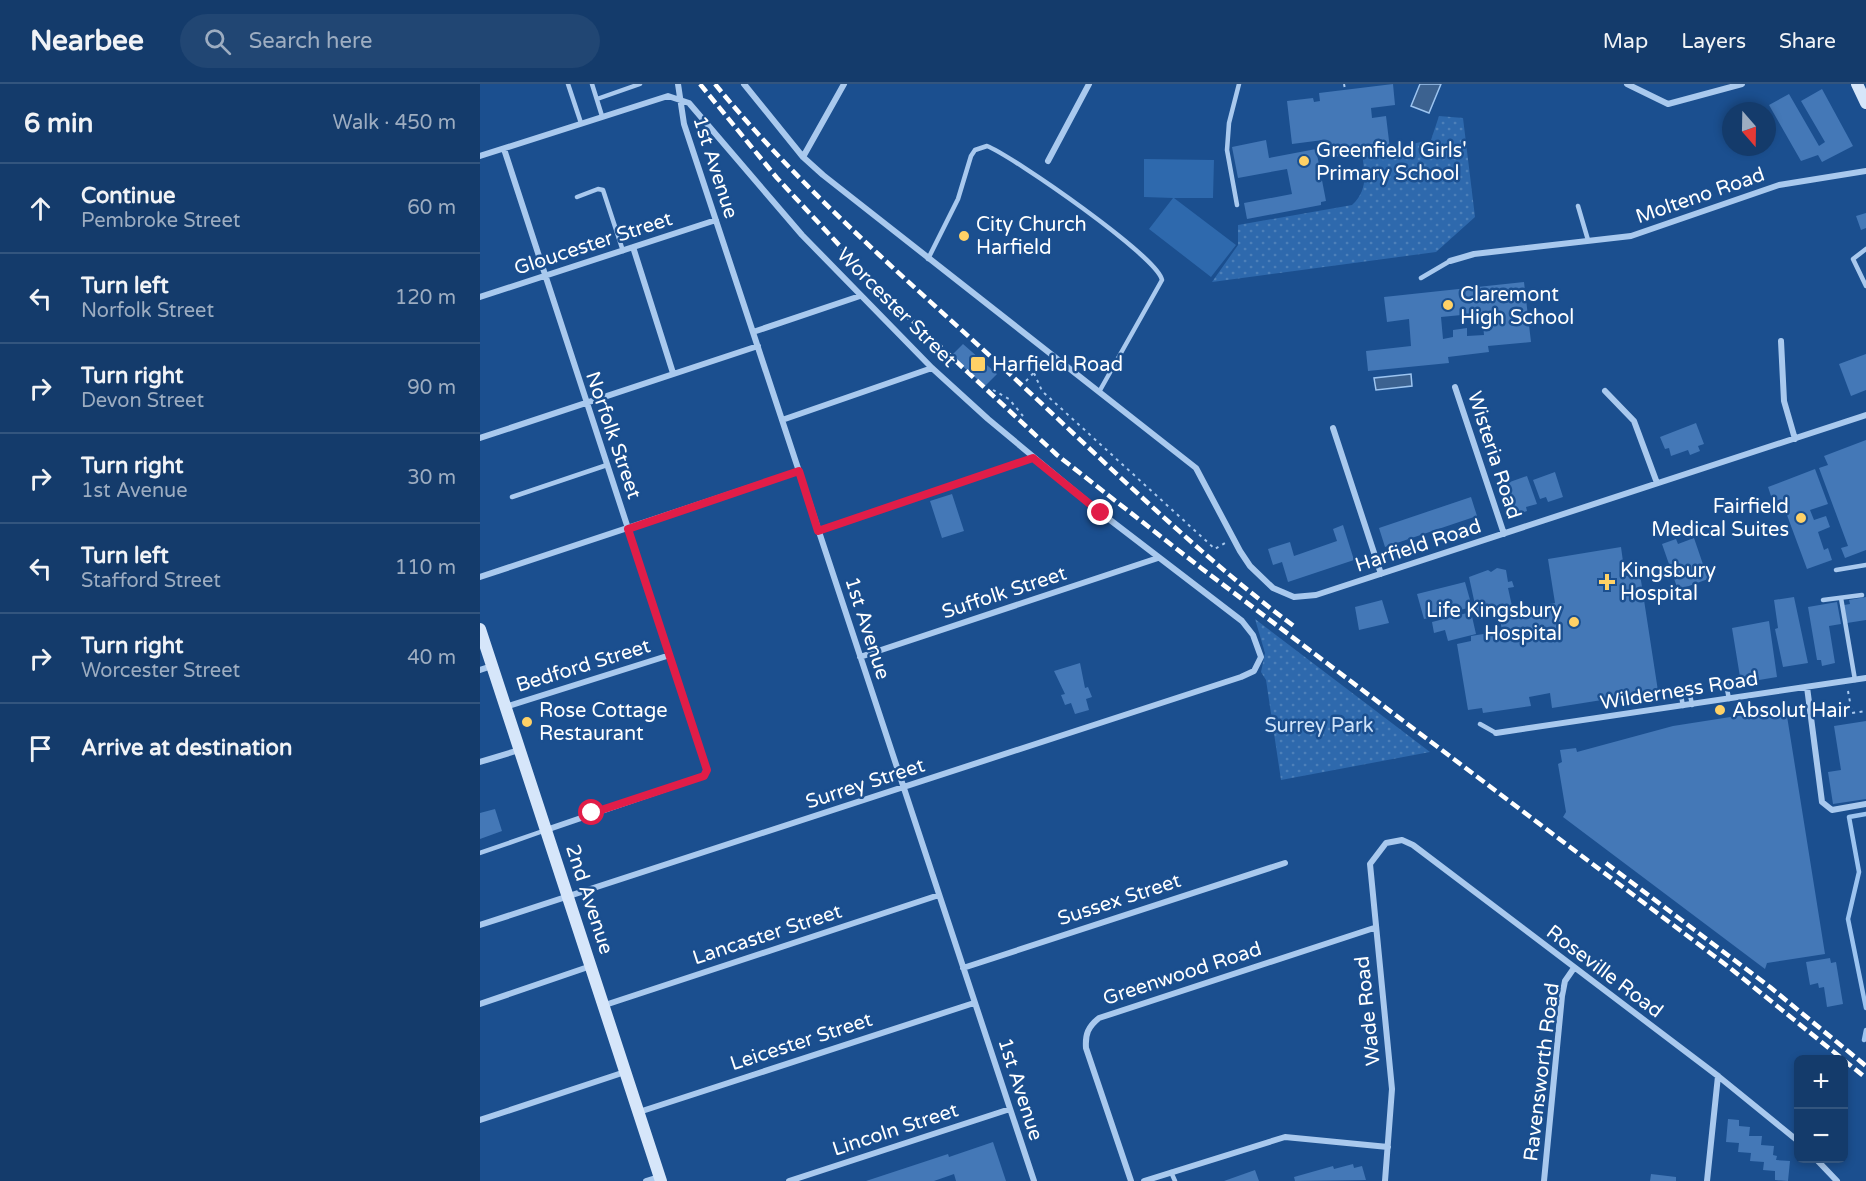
<!DOCTYPE html>
<html lang="en">
<head>
<meta charset="utf-8">
<style>
  body { margin:0; font-family:"Varela Round",sans-serif; background:#214673; color:#f1f3f6 }
  .controls { position:absolute; right:18px; bottom:18px; display:grid; overflow:hidden; border-radius:9px; box-shadow:0 3px 9px #0003 }
  .controls button { width:54px; height:54px; display:grid; place-items:center; padding:0; border:0; border-bottom:2px solid #33557e; background:#143b6b; color:#f1f3f6; font:30px sans-serif }
  .compass { position:absolute; left:1242px; top:18px; width:54px; height:54px; border-radius:50%; background:#143b6b; box-shadow:0 3px 9px #0003; rotate:160deg }
  .stop { position:absolute; width:18px; height:18px; margin:-14px; border:4px solid #e11d48; border-radius:50%; background:#fff }
  .stop.end { background:#e11d48; border-color:#fff; box-shadow:0 2px 6px #0008 }
  .list { margin:0; padding:0; list-style:none }
  h2 { display:flex; justify-content:space-between; align-items:center; height:78px; margin:0; padding:0 24px; font-size:26px }
  h2 small { font-size:20px; font-weight:400; color:#9dadc1 }
  .list li { display:grid; grid-template-columns:39px 1fr auto; gap:18px; align-items:center; box-sizing:border-box; height:90px; padding:0 24px; border-top:2px solid #33557e }
  .list b { display:block; font-size:22px; white-space:nowrap }
  .list p { margin:0; font-size:20px; white-space:nowrap; color:#9dadc1 }
  .list em { font-size:20px; font-style:normal; color:#9dadc1 }
  .icon { flex:none; width:33px; height:33px; fill:none; stroke:currentColor; stroke-width:2; stroke-linecap:round; stroke-linejoin:round }
  .map { position:relative; flex:none; width:1386px; height:1097px; overflow:hidden }
  header { display:flex; align-items:center; gap:36px; box-sizing:border-box; height:84px; padding:0 30px; background:#143b6b; border-bottom:2px solid #33557e }
  header strong { font-size:28px }
  nav { display:flex; gap:33px; margin-inline-start:auto; font-size:21px }
  .search { width:420px; height:54px; background:#214673; display:flex; align-items:center; gap:15px; box-sizing:border-box; padding:0 21px; border-radius:33px; color:#9dadc1; font-size:22px }
  main { display:flex }
  aside { flex:1; background:#143b6b }
  .map>svg:first-child { display:block }
</style>
</head>
<body>
<header>
<strong>Nearbee</strong>
<div class="search"><svg class="icon" aria-label="search" viewBox="0 0 24 24"><circle cx="10" cy="10" r="6"/><path d="M15 15l6 6"/></svg>Search here</div>
<nav><a>Map</a><a>Layers</a><a>Share</a></nav>
</header>
<main>
<aside>
<h2>6 min<small>Walk · 450 m</small></h2>
<ul class="list">
<li><svg class="icon" aria-label="ahead" viewBox="0 0 24 24"><path d="M12 20V5M6 11l6-6 6 6"/></svg><div><b>Continue</b><p>Pembroke Street</p></div><em>60 m</em></li>
<li><svg class="icon" aria-label="left" viewBox="0 0 24 24"><path d="M17 20v-9H6M10 6l-5 5 5 5"/></svg><div><b>Turn left</b><p>Norfolk Street</p></div><em>120 m</em></li>
<li><svg class="icon" aria-label="right" viewBox="0 0 24 24"><path d="M7 20v-9h11M14 6l5 5-5 5"/></svg><div><b>Turn right</b><p>Devon Street</p></div><em>90 m</em></li>
<li><svg class="icon" aria-label="right" viewBox="0 0 24 24"><path d="M7 20v-9h11M14 6l5 5-5 5"/></svg><div><b>Turn right</b><p>1st Avenue</p></div><em>30 m</em></li>
<li><svg class="icon" aria-label="left" viewBox="0 0 24 24"><path d="M17 20v-9H6M10 6l-5 5 5 5"/></svg><div><b>Turn left</b><p>Stafford Street</p></div><em>110 m</em></li>
<li><svg class="icon" aria-label="right" viewBox="0 0 24 24"><path d="M7 20v-9h11M14 6l5 5-5 5"/></svg><div><b>Turn right</b><p>Worcester Street</p></div><em>40 m</em></li>
<li><svg class="icon" aria-label="arrive" viewBox="0 0 24 24"><path d="M6 21V4h12l-3 4 3 4H6"/></svg><div><b>Arrive at destination</b></div></li>
</ul>
</aside>
<div class="map">
<svg width="1386" height="1097" viewBox="0 0 1386 1097">
  <defs>
    <pattern id="grass-dots" width="8" height="8" patternUnits="userSpaceOnUse" patternTransform="scale(1.5)"><rect width="8" height="8" fill="#2e69ad"/><path d="M2 2h.1M6 6h.1" fill="none" stroke="#4d80b9" stroke-width="1.8" stroke-linecap="round"/></pattern>
  </defs>
  <rect width="100%" height="100%" fill="#1b4f8f"/>
  <path fill="url(#grass-dots)" d="M959,32L983,34L995,133L956,168L732,198L758,161V141L872,121C888,106 885,90 882,70L951,56Z
    M775,535L950,668L801,696L786,596L781,588L785,569Z"/>
  <path fill="#2e69ad" d="M664,75L734,76L733,114H694L756,161L731,193L669,145L693,114L664,113Z"/>
  <path fill="#3c6290" stroke="#9cc4f0" stroke-width="1.5" d="M940,0H961L949,29L931,22Z
    M931,290L932,302L896,306L894,294Z"/>
  <g fill="none" stroke-linecap="round" stroke-linejoin="round">
    <path stroke="#9cc4f0" stroke-width="4.5" d="M1386,730L1369,733L1379,788L1368,835L1386,924
      M1384,956L1386,946"/>
  </g>
  <path fill="#4478b7" fill-rule="evenodd" d="M913,0L915,21L891,24L892,34L906,32L910,65L845,74L843,56L812,60L807,17L833,14L834,18L840,17L839,9Z
    M1342,5L1373,62L1342,78L1338,71L1321,77L1289,21L1309,10L1339,62L1345,58L1321,17Z
    M786,56L789,74L836,65L846,117L841,118V121L767,135L764,119L812,110L807,85L758,94L752,63Z
    M1386,129V144L1381,146L1376,132Z
    M1044,198L1051,258L1008,262L1009,268L968,273L969,279L888,287L886,267L931,262L929,235L907,238L904,213ZM1002,229L1004,251L987,252V244L973,246V253L963,255L961,233Z
    M483,260L517,290L505,302L471,272Z
    M1386,270V306L1371,312L1359,280Z
    M1216,339L1224,360L1218,362L1220,367L1210,371L1208,366L1191,372L1189,364L1185,365L1180,353Z
    M1386,356V466L1365,474L1361,464L1368,462L1339,384L1348,381L1344,372Z
    M1335,385L1348,420L1330,426L1334,436L1346,432L1350,443L1338,448L1344,466L1348,464L1352,476L1327,485L1301,415L1293,418L1288,403Z
    M1075,388L1083,413L1068,418L1066,413L1060,415L1053,396Z
    M1047,392L1057,420L1046,423L1047,427L1033,432L1027,414L1032,413L1027,399Z
    M472,410L484,447L462,454L450,417Z
    M991,413L997,432L905,463L899,444Z
    M863,441L874,476L808,498L802,478L793,481L788,465L810,458L814,472L857,457L853,445Z
    M1214,454L1228,495L1198,506L1182,460L1196,455L1198,460Z
    M1141,463L1145,492L1160,490L1178,607L1072,624L1070,609L1049,613L1051,622L1003,629L1002,624L988,626L977,560L991,557V552L1022,547L1019,528L1075,519L1068,475Z
    M1017,484L1026,486L1028,498L1032,497L1034,503L1028,504L1032,522L997,530L989,493L1008,486L1011,488Z
    M985,498L992,523L944,535L937,510Z
    M1314,513L1328,579L1303,583L1295,545L1298,544L1294,516Z
    M1386,513V536L1367,539L1364,521L1370,520L1369,516Z
    M902,516L909,539L879,546L875,523Z
    M1357,518L1361,540L1349,542L1355,579L1342,582L1341,576H1337L1328,523Z
    M991,528L996,550L968,557L965,546L954,549L952,538Z
    M1289,537L1297,593L1261,599L1252,544Z
    M600,579L605,604L608,603L612,613L606,615L609,626L595,630L591,619L585,621L581,611L585,610L574,587Z
    M1295,626L1297,633L1307,632L1345,870L1287,879L1285,885L1083,733L1086,728L1078,680L1082,678L1080,666L1096,664L1097,668L1193,642Z
    M1386,637V715L1353,720L1348,688L1361,686L1354,642Z
    M15,725L22,747L0,755V729Z
    M1350,874L1351,879L1356,878L1363,920L1347,923L1344,903L1339,904L1338,899L1330,901L1326,878Z
    M1248,1035L1259,1036V1042L1270,1043L1269,1052H1282L1281,1061L1294,1062L1293,1071L1297,1072L1296,1076L1310,1077L1308,1097L1295,1096V1087L1283,1086L1284,1078L1270,1077L1271,1069L1258,1068L1259,1059L1246,1058Z
    M513,1058L526,1097H476L474,1090L454,1097H386L468,1070L469,1073Z
    M873,1080L874,1084L882,1082L886,1096L815,1097L814,1093L853,1082L854,1085Z
    M775,1086L779,1097H744Z
    M1171,1090L1196,1093V1097H1170Z"/>
  <g fill="none" stroke-linecap="round" stroke-linejoin="round">
    <path stroke="#a9c9ee" stroke-width="2" stroke-dasharray="3 4.5" stroke-linecap="butt" d="M864,0L865,5
      M554,289L562,307L735,465L745,459
      M546,297L565,277
      M513,306L529,315L543,332
      M1368,607L1372,629L1386,627"/>
    <path stroke="#a9c9ee" stroke-width="4.5" d="M88,0L101,39
      M112,0L122,32
      M117,15L160,0
      M97,113L118,105L123,106L143,167
      M757,121L747,66L749,39L759,0
      M1098,122L1108,156
      M1386,165L1373,175L1386,202
      M448,175L478,115L491,72L495,66L507,62C534,73 678,173 682,196L619,308
      M941,194L970,177
      M32,413L127,381
      M1356,486L1386,481
      M1361,514L1375,596
      M1343,516L1382,511
      M1246,600L1249,615
      M1209,605L1212,621
      M1200,606L1203,622
      M1000,640L1016,649
      M0,769L66,746
      M691,1088L695,1097"/>
    <path stroke="#a9c9ee" stroke-width="6" d="M198,0L204,40L554,1097
      M264,0L323,73L343,91L716,384L760,467L770,482L793,504L814,513L836,511L1386,331
      M1147,0L1188,20L1262,0
      M24,65L227,686L224,692L66,746
      M0,72L188,12L209,19L322,151L452,284L508,335L621,429L762,537L773,551L781,573L774,587L761,593L0,841
      M323,73L364,0
      M568,77L609,0
      M153,163L193,289
      M970,177L994,170L1151,152L1299,101L1386,87
      M0,213L236,136
      M273,248L380,212
      M1301,257L1304,317L1315,355
      M975,303L1024,450
      M1125,307L1154,337L1177,399
      M302,336L452,284
      M853,344L901,490
      M0,354L278,262
      M338,447L553,374
      M0,493L319,387
      M380,573L678,474
      M0,586L12,582
      M1327,603L1342,718L1352,726L1386,720
      M25,623L190,571
      M1016,649L1386,594
      M0,678L39,666
      M483,884L805,779
      M0,920L111,882
      M125,921L459,811
      M159,1028L494,919
      M0,1036L145,988
      M1335,1074L1357,1097
      M166,1097L179,1093
      M309,1097L530,1025
      M651,1097L606,964C605,950 608,943 619,934L894,844
      M664,1097L805,1053L908,1063
      M905,1097L912,1005L890,780L906,759L922,756L933,761L1238,992L1318,1057
      M1064,1097L1082,912L1085,897L1094,884
      M1227,1097L1238,992"/>
    <path stroke="#d6e6fa" stroke-width="12" d="M1377,0L1386,19
      M0,545L181,1097"/>
    <path stroke="#fff" stroke-width="4.5" stroke-dasharray="10 4.5" stroke-linecap="butt" d="M220,0L297,94L410,216L577,371L721,484L1250,884L1386,994
      M235,0C323,108 431,199 533,293C625,378 715,468 815,543
      M1126,779L1290,903L1386,982"/>
  </g>
  <g fill="none" stroke-linecap="round" stroke-linejoin="round">
    <path stroke="#e11d48" stroke-width="8" d="M112,729L224,692L227,686L148,445L319,387L338,447L553,374L621,429"/>
  </g>
  <g fill="#ffd166" stroke="#1b4f8f" stroke-width="2">
    <circle cx="824" cy="77" r="6"/>
    <circle cx="484" cy="152" r="6"/>
    <circle cx="968" cy="221" r="6"/>
    <rect x="490" y="272" width="16" height="16" rx="3"/>
    <circle cx="1321" cy="434" r="6"/>
    <path d="M1124 489h6v6h6v6h-6v6h-6v-6h-6v-6h6z"/>
    <circle cx="1094" cy="538" r="6"/>
    <circle cx="1240" cy="626" r="6"/>
    <circle cx="47" cy="638" r="6"/>
  </g>
  <g text-anchor="middle" stroke-width="5" stroke-linejoin="round" paint-order="stroke">
    <g font-size="20" fill="#fff" stroke="#1b4f8f" text-anchor="start">
      <text x="836" y="73">Greenfield Girls'<tspan x="836" dy="23">Primary School</tspan></text>
      <text x="496" y="147">City Church<tspan x="496" dy="23">Harfield</tspan></text>
      <text x="980" y="217">Claremont<tspan x="980" dy="23">High School</tspan></text>
      <text x="512" y="287">Harfield Road</text>
      <text x="1309" y="429" text-anchor="end">Fairfield<tspan x="1309" dy="23">Medical Suites</tspan></text>
      <text x="1140" y="493">Kingsbury<tspan x="1140" dy="23">Hospital</tspan></text>
      <text x="1082" y="533" text-anchor="end">Life Kingsbury<tspan x="1082" dy="23">Hospital</tspan></text>
      <text x="59" y="633">Rose Cottage<tspan x="59" dy="23">Restaurant</tspan></text>
      <text x="1252" y="633">Absolut Hair</text>
    </g>
    <g font-size="20" fill="#fff" stroke="#1b4f8f">
      <text transform="translate(236 83) rotate(72)" y="7">1st Avenue</text>
      <text transform="translate(1220 111) rotate(-19)" y="7">Molteno Road</text>
      <text transform="translate(113 159) rotate(-18)" y="7">Gloucester Street</text>
      <text transform="translate(417 223) rotate(45)" y="7">Worcester Street</text>
      <text transform="translate(134 351) rotate(71)" y="7">Norfolk Street</text>
      <text transform="translate(1015 371) rotate(72)" y="7">Wisteria Road</text>
      <text transform="translate(938 461) rotate(-18)" y="7">Harfield Road</text>
      <text transform="translate(524 508) rotate(-18)" y="7">Suffolk Street</text>
      <text transform="translate(388 544) rotate(72)" y="7">1st Avenue</text>
      <text transform="translate(103 581) rotate(-17)" y="7">Bedford Street</text>
      <text transform="translate(1199 606) rotate(-9)" y="7">Wilderness Road</text>
      <text transform="translate(385 699) rotate(-18)" y="7">Surrey Street</text>
      <text transform="translate(110 815) rotate(72)" y="7">2nd Avenue</text>
      <text transform="translate(639 815) rotate(-18)" y="7">Sussex Street</text>
      <text transform="translate(287 850) rotate(-18)" y="7">Lancaster Street</text>
      <text transform="translate(1125 887) rotate(37)" y="7">Roseville Road</text>
      <text transform="translate(702 889) rotate(-18)" y="7">Greenwood Road</text>
      <text transform="translate(887 927) rotate(-96)" y="7">Wade Road</text>
      <text transform="translate(321 957) rotate(-18)" y="7">Leicester Street</text>
      <text transform="translate(1061 988) rotate(-83)" y="7">Ravensworth Road</text>
      <text transform="translate(541 1005) rotate(72)" y="7">1st Avenue</text>
      <text transform="translate(415 1045) rotate(-18)" y="7">Lincoln Street</text>
    </g>
    <g font-size="20" fill="#cfe3fa" stroke="#1b4f8f">
      <text x="839" y="648">Surrey Park</text>
    </g>
  </g>
</svg>
<div class="controls">
<button>+</button>
<button>−</button>
</div>
<svg class="compass" viewBox="-18 -18 36 36"><path d="M0-13l5 13h-10z" fill="#e53935"/><path d="M0 13l5-13h-10z" fill="#9dadc1"/></svg>
<div class="stop" style="left:112px;top:729px"></div>
<div class="stop end" style="left:621px;top:429px"></div>
</div>
</main>
</body>
</html>
